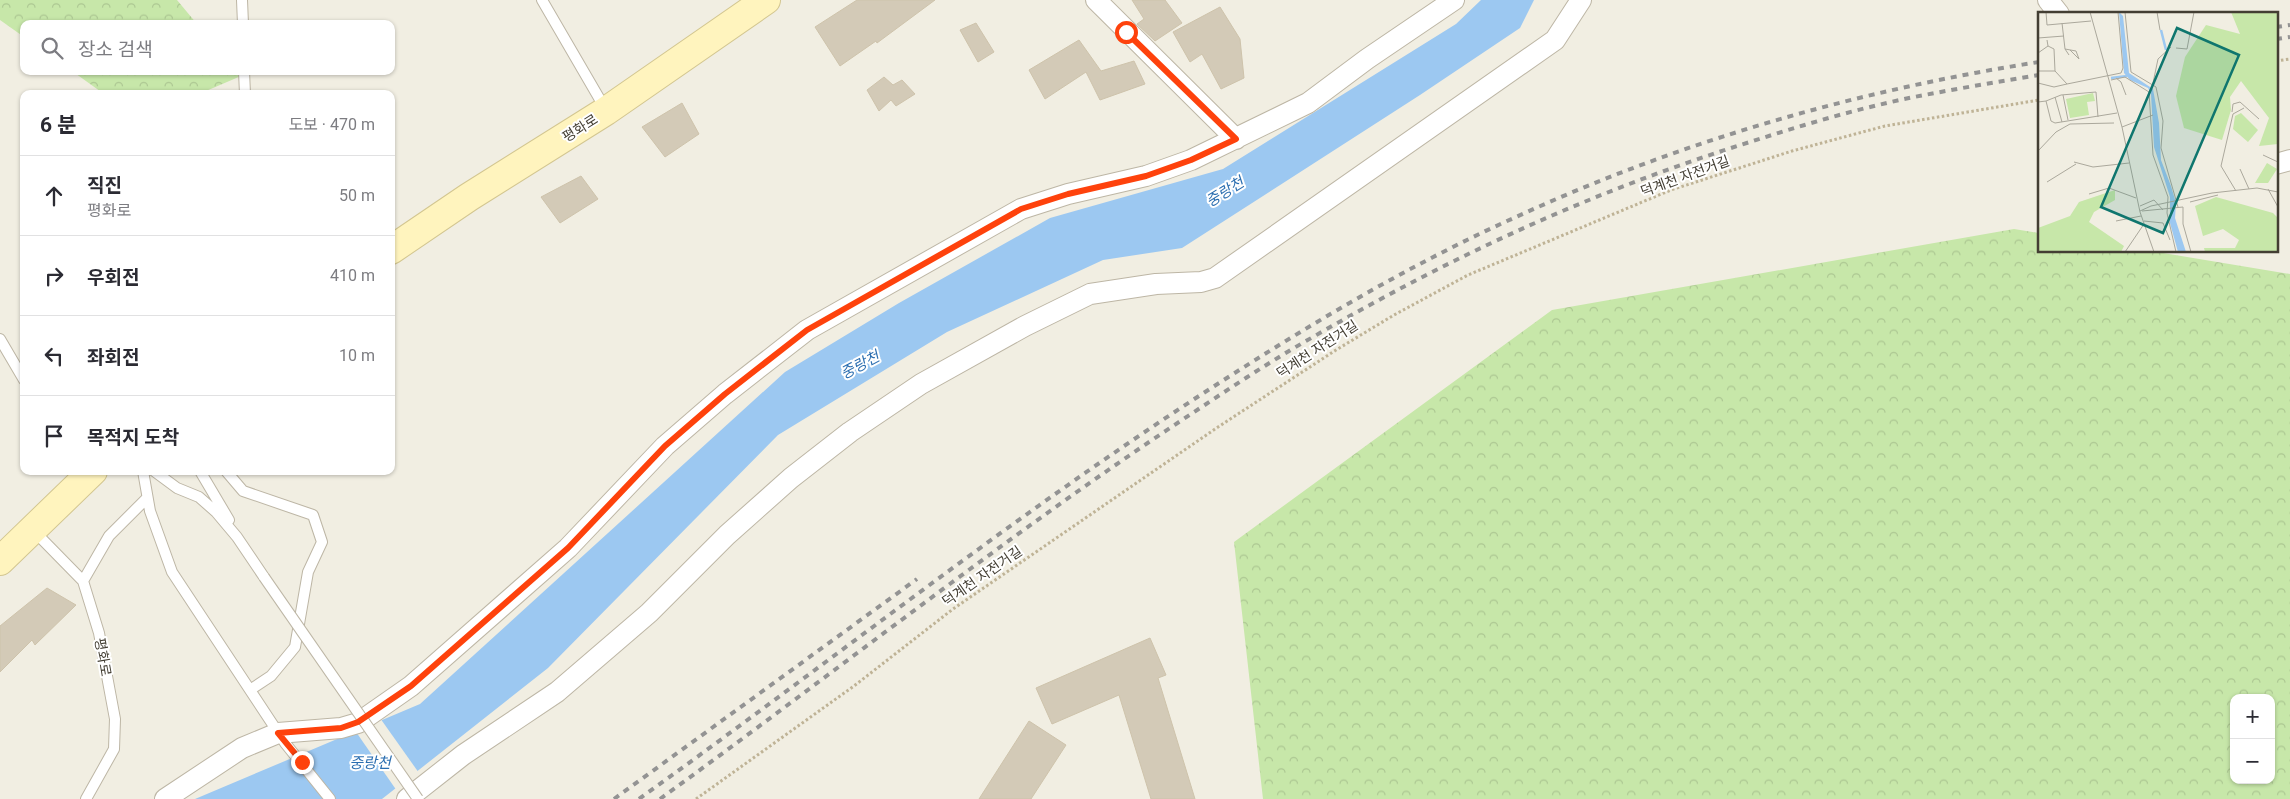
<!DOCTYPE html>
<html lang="ko">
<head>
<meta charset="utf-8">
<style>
  body { margin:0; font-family:Roboto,"Noto Sans KR",sans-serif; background:#f2f2f3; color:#2b2b33 }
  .controls { position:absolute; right:15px; bottom:15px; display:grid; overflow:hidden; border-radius:10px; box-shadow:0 1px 4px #0004 }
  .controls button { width:45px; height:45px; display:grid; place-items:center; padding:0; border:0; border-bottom:1px solid #e1e1e2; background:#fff; color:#2b2b33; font:25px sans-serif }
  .stop { position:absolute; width:15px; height:15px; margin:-11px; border:4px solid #fe420c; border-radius:50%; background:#fff }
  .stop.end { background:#fe420c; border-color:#fff; box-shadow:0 1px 5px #0008 }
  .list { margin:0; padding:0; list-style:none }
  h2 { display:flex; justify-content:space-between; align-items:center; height:65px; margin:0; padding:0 20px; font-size:21px }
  h2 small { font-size:16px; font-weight:400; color:#7c7c81 }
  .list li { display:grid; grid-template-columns:32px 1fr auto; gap:15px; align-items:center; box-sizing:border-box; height:80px; padding:0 20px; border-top:1px solid #e1e1e2 }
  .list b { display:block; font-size:19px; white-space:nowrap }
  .list p { margin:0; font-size:16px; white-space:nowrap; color:#7c7c81 }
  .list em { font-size:16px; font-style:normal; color:#7c7c81 }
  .icon { flex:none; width:28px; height:28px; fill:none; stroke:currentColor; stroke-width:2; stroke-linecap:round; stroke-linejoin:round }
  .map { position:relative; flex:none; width:2290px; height:799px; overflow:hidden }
  .search { position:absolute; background:#fff; box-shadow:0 1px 4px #0004; left:20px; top:20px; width:375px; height:55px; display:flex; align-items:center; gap:12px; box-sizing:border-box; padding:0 18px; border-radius:10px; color:#7c7c81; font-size:19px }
  .panel { position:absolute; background:#fff; box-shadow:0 1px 4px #0004; left:20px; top:90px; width:375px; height:385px; border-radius:10px }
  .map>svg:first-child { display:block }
</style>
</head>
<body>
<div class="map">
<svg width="2290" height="799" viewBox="0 0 2290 799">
  <defs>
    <pattern id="forest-crowns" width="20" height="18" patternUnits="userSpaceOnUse" patternTransform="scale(1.25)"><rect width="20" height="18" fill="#c7e7a9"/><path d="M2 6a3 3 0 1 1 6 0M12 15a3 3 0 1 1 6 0" fill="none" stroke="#acc792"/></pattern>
  </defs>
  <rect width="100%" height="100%" fill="#f1eee2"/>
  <path fill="url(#forest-crowns)" fill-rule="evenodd" d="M0,0H177L197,24H24V37L0,20Z
    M72,71H237L241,76L199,94H104Z
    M2014,229L2039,233V251H2151L2290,274V799H1263L1234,542L1552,310ZM2234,698H2271V780H2234Z"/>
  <path fill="#9cc8f1" d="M1481,0H1534L1520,28L1420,95L1182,248L1103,260L947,332L778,435L548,668L382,799H195L420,704L785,372L899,303L1050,218L1223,169L1456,24Z"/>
  <path fill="#f1eee2" d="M380,718L419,773L397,791L354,729Z"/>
  <path fill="#d3cab7" stroke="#cec3ab" d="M857,0H935L877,43L876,41L840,66L815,27Z
    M1132,0H1165L1182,23L1155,41L1137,24L1144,19Z
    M1220,7L1240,39L1244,78L1221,89L1202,54L1190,62L1173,32Z
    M976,23L994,52L978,62L960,30Z
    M1079,40L1101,71L1134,61L1145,84L1100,100L1086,72L1045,99L1029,70Z
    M884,77L893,85L902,80L915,94L896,106L891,100L879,111L867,90Z
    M682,103L699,134L665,157L642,127Z
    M581,176L598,199L560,223L541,197Z
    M47,588L76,605L35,645L32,640L0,672V626Z
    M1150,638L1166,675L1158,678L1195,799H1151L1119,695L1052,724L1036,688Z
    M1029,721L1066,745L1031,799H979Z"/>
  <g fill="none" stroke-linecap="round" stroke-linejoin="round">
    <defs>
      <path id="service" d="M242,0L243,24
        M542,0L606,110
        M244,71L245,94
        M0,339L24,380
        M143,471L150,511L172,572L285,743L330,799
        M154,471L177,488L199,497L216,512L237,537L264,577
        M200,471L229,520
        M226,471L243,491L313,515L322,542L308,572L295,647L271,676L250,690
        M33,530L83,581L99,633L115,719L114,749L86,799
        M83,581L109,536L147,498"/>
      <path id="minor" d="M1096,0L1236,139
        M2048,0L2059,14
        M2276,164L2290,160
        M165,799L242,748L278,733L341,728L358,723L411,686L568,548L665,446L725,394L807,330L1021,209L1068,194L1146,176L1191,160L1308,103L1367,59L1454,0
        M407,799L463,755L557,692L649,613L727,535L791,478L850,432L921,384L1025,326L1090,294L1156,284L1201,282L1215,278L1555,40L1581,0"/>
      <path id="secondary" d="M391,250L469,197L606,111L766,0
        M0,561L93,471"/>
    </defs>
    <use href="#service" stroke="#bdb6a5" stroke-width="12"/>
    <use href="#minor" stroke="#bdb6a5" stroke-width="22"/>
    <use href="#secondary" stroke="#d3c690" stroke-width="30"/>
    <path stroke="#bfb396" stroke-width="3" stroke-dasharray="2.5 2.5" stroke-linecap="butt" d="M2276,61L2290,59
      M696,799L854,686L953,609L1218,427L1336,350L1394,315L1468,275L1671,190L1792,151L1885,126L2039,100"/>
    <use href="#service" stroke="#fff" stroke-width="10"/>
    <use href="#minor" stroke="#fff" stroke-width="20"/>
    <use href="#secondary" stroke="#fff4be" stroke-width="28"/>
    <path stroke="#939393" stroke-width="4" stroke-dasharray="6 6" stroke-linecap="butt" d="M2276,27L2290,25
      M2276,39L2290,37
      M614,799L917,579
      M639,799C840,655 1032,501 1241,369C1329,313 1420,260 1516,217C1681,141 1859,90 2039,62
      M660,799C833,674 1001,540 1179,422C1223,393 1267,363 1313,337C1456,254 1596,190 1753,141C1806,124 1860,108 1914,97C1955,89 1997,82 2039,75"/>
    <defs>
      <path id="service-bridge" d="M264,577L418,799"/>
    </defs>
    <use href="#service-bridge" stroke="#bdb6a5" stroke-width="12" stroke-linecap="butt"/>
    <use href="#service-bridge" stroke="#fff" stroke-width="10"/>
  </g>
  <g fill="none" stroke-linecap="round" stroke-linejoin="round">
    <path stroke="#fe420c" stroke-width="6" d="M302,762L278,733L341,728L358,722L411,686L568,548L665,446L725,394L807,330L1021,209L1068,194L1146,176L1191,160L1236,139L1126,32"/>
  </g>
  <g text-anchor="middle" stroke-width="4" stroke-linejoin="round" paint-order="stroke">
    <g font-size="14" fill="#433e33" stroke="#fff">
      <text transform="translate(580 128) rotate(-32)" y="5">평화로</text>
      <text transform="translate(1685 176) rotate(-20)" y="5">덕계천 자전거길</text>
      <text transform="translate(1317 349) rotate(-33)" y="5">덕계천 자전거길</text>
      <text transform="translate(982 576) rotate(-35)" y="5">덕계천 자전거길</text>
      <text transform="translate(103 657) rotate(80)" y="5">평화로</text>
    </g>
    <g font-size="15" font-style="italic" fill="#2b6eb0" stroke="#fff">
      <text transform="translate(1225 192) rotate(-32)" y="5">중랑천</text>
      <text transform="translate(860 365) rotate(-28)" y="5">중랑천</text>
      <text x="370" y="768">중랑천</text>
    </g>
  </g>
  <g transform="translate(2038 12)">
    <rect width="240" height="240" fill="#f1eee2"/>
    <path d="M193,0H240V132L221,134L231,106L203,69L192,85L193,98L184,128L146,116L138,84L147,45L168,13L202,22ZM77,178V188L56,200L51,210L86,234L83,240H0V216L32,204L41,190ZM178,185L235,201L240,206V240H167L166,236H197L201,228L185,217L165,224L157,194Z" fill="#c7e7a9"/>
    <path d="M55,81L57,89L49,90L51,103L32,106L28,87ZM203,101L220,118L210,130L195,117L197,104ZM229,151L239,157L230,171H217Z" fill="#c7e7a9"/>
    <path d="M81,0L85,4L91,61L115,77L121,111L123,148L133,174L138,191L137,206L148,240H140L132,211V185L116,135L113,82L110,76L92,68L86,61Z" fill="#9cc8f1"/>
    <path fill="none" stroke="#9cc8f1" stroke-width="2.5" d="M123,18L128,38M73,66L89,64"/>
    <path fill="none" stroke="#aba89c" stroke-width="1" d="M8,0L9,13L53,9M52,0L84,115L102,200L116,240M87,0L93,60L118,75L125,109L123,136L140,195M119,0L122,18M24,11L27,37L31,43M0,26L26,24M10,34L16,37L17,59M138,36L149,37L156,0M27,37L38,39L41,47L32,38M0,41L10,34L9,28M0,59H17L29,72L83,61L85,56L80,0M78,66L83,70L88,83M73,68L87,65L111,80L115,143L130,185L129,201L138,240M0,71L16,75L29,72M115,71L120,47L133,35M25,83L30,108M17,85L24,110M8,89L23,83L58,80L60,105M0,90L8,89L13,109L17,111L79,101M194,100L195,92L202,90L221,107M84,115L115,103M0,139L18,120L32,112L76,111M225,143L240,150M36,150L55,155L91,151M202,157L211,177M9,170L38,152M230,177L240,195M198,179L183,154L195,102L206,96M51,182L71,176L98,186M152,190L180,183M102,194L116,188L125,198M102,199L113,194L174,181L219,176L240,180M104,199L145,195V212L153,240M78,209L103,204M106,209L125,211L132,228M87,240L106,212"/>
    <path fill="#0f766e" fill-opacity="0.15" stroke="#0f766e" stroke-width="2.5" d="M139,16L201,43L125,221L63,195Z"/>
    <rect width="240" height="240" fill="none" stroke="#433e33" stroke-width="2.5"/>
  </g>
</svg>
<div class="controls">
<button>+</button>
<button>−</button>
</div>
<div class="stop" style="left:1126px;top:32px"></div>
<div class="stop end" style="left:302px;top:762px"></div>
<div class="search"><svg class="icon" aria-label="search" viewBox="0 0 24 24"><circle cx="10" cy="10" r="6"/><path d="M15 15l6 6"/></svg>장소 검색</div>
<section class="panel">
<h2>6 분<small>도보 · 470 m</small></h2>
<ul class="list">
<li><svg class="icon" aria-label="ahead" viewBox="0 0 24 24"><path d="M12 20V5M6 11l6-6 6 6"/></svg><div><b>직진</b><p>평화로</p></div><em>50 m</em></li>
<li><svg class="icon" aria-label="right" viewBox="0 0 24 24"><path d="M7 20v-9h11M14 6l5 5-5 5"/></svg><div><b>우회전</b></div><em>410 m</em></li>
<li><svg class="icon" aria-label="left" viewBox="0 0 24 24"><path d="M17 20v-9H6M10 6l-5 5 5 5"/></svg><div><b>좌회전</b></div><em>10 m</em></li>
<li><svg class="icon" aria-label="arrive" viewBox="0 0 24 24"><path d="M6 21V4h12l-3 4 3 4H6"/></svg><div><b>목적지 도착</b></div></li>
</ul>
</section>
</div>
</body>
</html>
